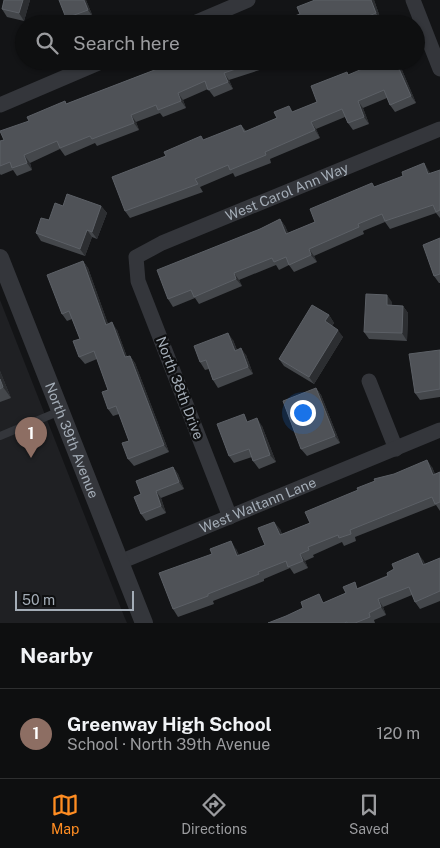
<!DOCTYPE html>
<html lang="en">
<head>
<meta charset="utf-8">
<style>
  body { margin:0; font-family:"Public Sans",sans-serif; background:#1c1d1e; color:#f1f3f6 }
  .scale { position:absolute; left:15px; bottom:12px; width:119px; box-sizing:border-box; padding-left:5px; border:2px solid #a4adb7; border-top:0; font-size:14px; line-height:18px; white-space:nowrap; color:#a4adb7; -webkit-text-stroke:4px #0e0f10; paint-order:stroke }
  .you { position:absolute; left:302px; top:412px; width:18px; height:18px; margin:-12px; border:4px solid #fff; border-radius:50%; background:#1a73e8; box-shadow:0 0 0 8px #1a73e833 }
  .badge { display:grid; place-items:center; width:32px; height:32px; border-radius:50%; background:#ff8d22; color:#fff; font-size:16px; font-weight:700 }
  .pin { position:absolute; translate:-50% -41px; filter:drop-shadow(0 1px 2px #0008) }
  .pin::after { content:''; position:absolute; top:26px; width:18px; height:15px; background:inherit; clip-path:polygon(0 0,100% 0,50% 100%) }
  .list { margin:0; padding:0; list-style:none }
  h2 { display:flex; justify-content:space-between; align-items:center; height:65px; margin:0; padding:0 20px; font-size:21px }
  h2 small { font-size:16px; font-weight:400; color:#9b9c9f }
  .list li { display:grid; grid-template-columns:32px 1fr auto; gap:15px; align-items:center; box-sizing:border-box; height:90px; padding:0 20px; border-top:1px solid #2e2f30 }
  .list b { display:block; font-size:19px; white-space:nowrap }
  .list p { margin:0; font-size:16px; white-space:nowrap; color:#9b9c9f }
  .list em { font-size:16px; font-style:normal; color:#9b9c9f }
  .icon { flex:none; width:28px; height:28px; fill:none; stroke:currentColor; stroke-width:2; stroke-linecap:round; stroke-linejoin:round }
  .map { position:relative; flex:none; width:440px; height:623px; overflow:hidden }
  .search { position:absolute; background:#0e0f10; box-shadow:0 1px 4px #0004; left:15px; right:15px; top:15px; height:55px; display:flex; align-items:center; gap:12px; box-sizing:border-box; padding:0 18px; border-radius:28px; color:#9b9c9f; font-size:19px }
  .sheet { height:155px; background:#0e0f10 }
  nav { display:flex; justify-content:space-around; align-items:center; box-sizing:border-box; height:70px; border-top:1px solid #2e2f30; background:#0e0f10; font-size:14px; color:#9b9c9f }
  nav a { display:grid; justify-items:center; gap:2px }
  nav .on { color:#ff8d22 }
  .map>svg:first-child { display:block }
</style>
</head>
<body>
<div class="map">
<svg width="440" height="623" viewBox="0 0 440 623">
  <rect width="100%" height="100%" fill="#131416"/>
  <path fill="#1f2023" d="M0,300L124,616L127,623H0Z"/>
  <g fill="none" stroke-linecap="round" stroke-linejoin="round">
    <path stroke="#34363b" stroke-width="8" d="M0,436L60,411"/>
    <g stroke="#34363b" stroke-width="15">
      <path d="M413,0L440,69"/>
      <path d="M192,24L248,0"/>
      <path d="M0,105L103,61"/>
      <path d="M369,381L396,449"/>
      <path id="s1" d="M230,517L138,281L136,257L162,243L440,129"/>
      <path id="s2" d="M120,562L440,430"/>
    </g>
    <path stroke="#34363b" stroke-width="18" id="s3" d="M0,258L144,623"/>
  </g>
  <path fill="#44474b" d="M4,0H30L24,21L7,17L2,9Z
    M86,0L93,17L76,24H70L66,18Z
    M315,0H374L381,20L372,24H274L300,14Z
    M178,61H270L272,66L229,80L233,89L214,97L208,89L183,100L186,108L163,117L160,113L136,122L139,130L97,146L95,143L65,156L60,149L30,163L32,170L17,176L13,170L1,175L0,174V141L4,140L65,101L66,104Z
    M386,67L402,70L416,103L395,112L390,105L387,98L363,108L369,124L353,130L348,123L345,117L316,129L320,138L270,159L271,163L235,177L233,173L200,187L203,192L130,218L125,211L166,156L241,125L246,131L317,102L349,75Z
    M440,170V218L436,213L390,229L385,222L363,231L364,234L314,256L317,262L294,272L289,265L279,270L276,265L239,280L242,286L199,304L195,298L173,307L168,299L260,229L280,219L285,226L288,233L315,222L375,187L429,171L430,174Z
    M63,206H101L107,213L97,239L92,237L85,256L41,241L36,233Z
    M440,238V283H439L434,276Z
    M83,261L88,268L108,324L117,330L127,357L130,356L135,363L169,452L134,466L128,459L129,441L119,414L113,416L108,409V390L97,359L85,364L79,357L80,339L72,319L67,321L62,314Z
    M392,302V305L403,306L408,313L407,341L369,339L364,332Z
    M329,315L334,323L332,326L343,337L314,384L284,366L279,359Z
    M233,340L237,350L246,355L253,374L218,388L213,380L209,369L205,370L200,362Z
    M440,350V397L420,400L415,393Z
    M0,371L11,398L0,402Z
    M316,388L321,395L340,443L307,456L301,449Z
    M249,421L262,426L276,462L259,469L253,461L252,457L234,463L229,456Z
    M173,467L178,474L184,489L161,498L166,513L146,521L141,514V494Z
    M432,467L435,474L440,472V511L436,505L355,537L356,541L344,546L342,542L313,555L314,557L305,561L308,568L294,574L290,568L264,579V581L213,601L214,604L178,617L173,609L236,549L239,555L265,545L280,529L282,534L310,523Z
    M440,558V601L420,609L415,602L412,595L383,607L386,615L374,620L375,623H268L325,602L423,560L425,564Z"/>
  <path fill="#2c2e31" d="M23,0H30L24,21L19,13Z
    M84,0H86L93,17L88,10Z
    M371,0H374L381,20L376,13Z
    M396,62L402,70L416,103L411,96Z
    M224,73L229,80L233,89L228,82Z
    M178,93L183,100L186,108L181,101Z
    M358,101L363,108L369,124L364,117Z
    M131,115L136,122L139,130L134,123Z
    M311,122L316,129L320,138L315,130Z
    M24,155L30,163L32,170L27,163Z
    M424,163L429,171L433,182L428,174Z
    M101,206L107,213L97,239L92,232Z
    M280,219L285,226L292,241L286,234Z
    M87,230L92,237L85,256L80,249Z
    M309,249L314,256L317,262L311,255Z
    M83,261L88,268L111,332L106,325Z
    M234,273L239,280L242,286L236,279Z
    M387,295L392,302V312L387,305Z
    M403,306L408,313L407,341L402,333Z
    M329,315L334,323L330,329L325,321Z
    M112,322L117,330L130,365L125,357Z
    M338,330L343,337L314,384L309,377Z
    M228,333L233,340L240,358L235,351Z
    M241,348L246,355L253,374L248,367Z
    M130,356L135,363L169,452L164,445Z
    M0,371L11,398L3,387L0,379Z
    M316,388L321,395L340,443L335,436Z
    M257,418L262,426L276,462L270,455Z
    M427,460L432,467L438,482L433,475Z
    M173,467L178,474L184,489L179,482Z
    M156,491L161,498L166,513L161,506Z
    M274,522L280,529L285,543L280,535Z
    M231,541L236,549L242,563L237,556Z
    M418,553L423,560L428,572L423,565Z
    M300,554L305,561L308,568L303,561Z
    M378,599L383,607L386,615L381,607Z"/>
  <path fill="#4f5257" stroke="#5c6066" d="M4,0H23L19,13L2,9Z
    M59,0H84L88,10L66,18Z
    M315,0H371L376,13L359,20L360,24H274L300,14L297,7Z
    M178,61H259L224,73L228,82L208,90L205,81L178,93L181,101L158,110L156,105L131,115L134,123L92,139L90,136L60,148L57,141L24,155L27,163L12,168L10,162L0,166V141L4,140L0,131L29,121L27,117L65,101L66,104Z
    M381,61L384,68L396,62L411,96L390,105L384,90L358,101L364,117L348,123L342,109L311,122L315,130L265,152L266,155L230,170L228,165L195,179L198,184L125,211L112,177L166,156L164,152L201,136L203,140L241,125L244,132L277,118L274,112L289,106L292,112L317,102L311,86L347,72L348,75Z
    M424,163L428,174L440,170V210L436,212L433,205L385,221L382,214L358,224L359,227L309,249L311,255L289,265L286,257L274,262L272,258L234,273L236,279L194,297L191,290L168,299L157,270L260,229L280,219L286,234L315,222L310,209L372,183L374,187L403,176L402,172Z
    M67,194L101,206L92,232L87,230L80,249L36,233L41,218L49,220L55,203L63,206Z
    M440,238V274L434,276L423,245Z
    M83,261L106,325L112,322L125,357L130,356L164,445L128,459L122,443L129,441L116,406L108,409L102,392L108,390L94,351L79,357L73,341L80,339L69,311L62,314L47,275Z
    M366,294L387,295V305L403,306L402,333L364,332Z
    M312,305L329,315L325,321L338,330L309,377L279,359Z
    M228,333L235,351L241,348L248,367L213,380L206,360L200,362L194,346Z
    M440,350V389L415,393L409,354Z
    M0,379L3,387L0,389Z
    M316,388L335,436L301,449L283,401Z
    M244,414L247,422L257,418L270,455L253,461L249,449L229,456L217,424Z
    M427,460L433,475L440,472V502L435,504L432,497L350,530L351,534L339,538L338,535L308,547L309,550L300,554L303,561L288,567L286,561L258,572L259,574L208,594V596L173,609L159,573L212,554L210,549L231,541L237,556L265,545L258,528L274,522L280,535L310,523L305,512L358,490L357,488L375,481L374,479L394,474Z
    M173,467L179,482L156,491L161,506L141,514L134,497L141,494L136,481Z
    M418,553L423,565L440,558V591L415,602L409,587L378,599L381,607L369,613L370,617L355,623H347V622L344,623H268L286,616L303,608L301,602L319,594L323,603L346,593L343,587L355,582L357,589L388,576L387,573L394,569L392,564Z"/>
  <g text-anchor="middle" stroke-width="4.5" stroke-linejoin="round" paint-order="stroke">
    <g font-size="14" fill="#a4adb7" stroke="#0e0f10">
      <text dy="5" stroke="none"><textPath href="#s1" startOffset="442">West Carol Ann Way</textPath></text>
      <text transform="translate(180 388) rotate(69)" y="5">North 38th Drive</text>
      <text dy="5" stroke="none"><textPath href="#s3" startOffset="196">North 39th Avenue</textPath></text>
      <text dy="5" stroke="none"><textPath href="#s2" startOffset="149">West Waltann Lane</textPath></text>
    </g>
  </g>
</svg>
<div class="scale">50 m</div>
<div class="you"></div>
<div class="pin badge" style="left:31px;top:458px;background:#8d6e63">1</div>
<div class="search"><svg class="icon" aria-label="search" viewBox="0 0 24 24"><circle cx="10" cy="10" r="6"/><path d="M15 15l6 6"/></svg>Search here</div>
</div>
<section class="sheet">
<h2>Nearby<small></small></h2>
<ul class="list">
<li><span class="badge" style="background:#8d6e63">1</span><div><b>Greenway High School</b><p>School · North 39th Avenue</p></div><em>120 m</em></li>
</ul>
</section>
<nav>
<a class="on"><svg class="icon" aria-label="map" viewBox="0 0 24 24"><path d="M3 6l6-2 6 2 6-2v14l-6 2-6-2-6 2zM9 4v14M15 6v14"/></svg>Map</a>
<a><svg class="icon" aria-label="directions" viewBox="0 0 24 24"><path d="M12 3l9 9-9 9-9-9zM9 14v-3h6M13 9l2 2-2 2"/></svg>Directions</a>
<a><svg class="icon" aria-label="saved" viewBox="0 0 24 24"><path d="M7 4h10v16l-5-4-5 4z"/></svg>Saved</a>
</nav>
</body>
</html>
